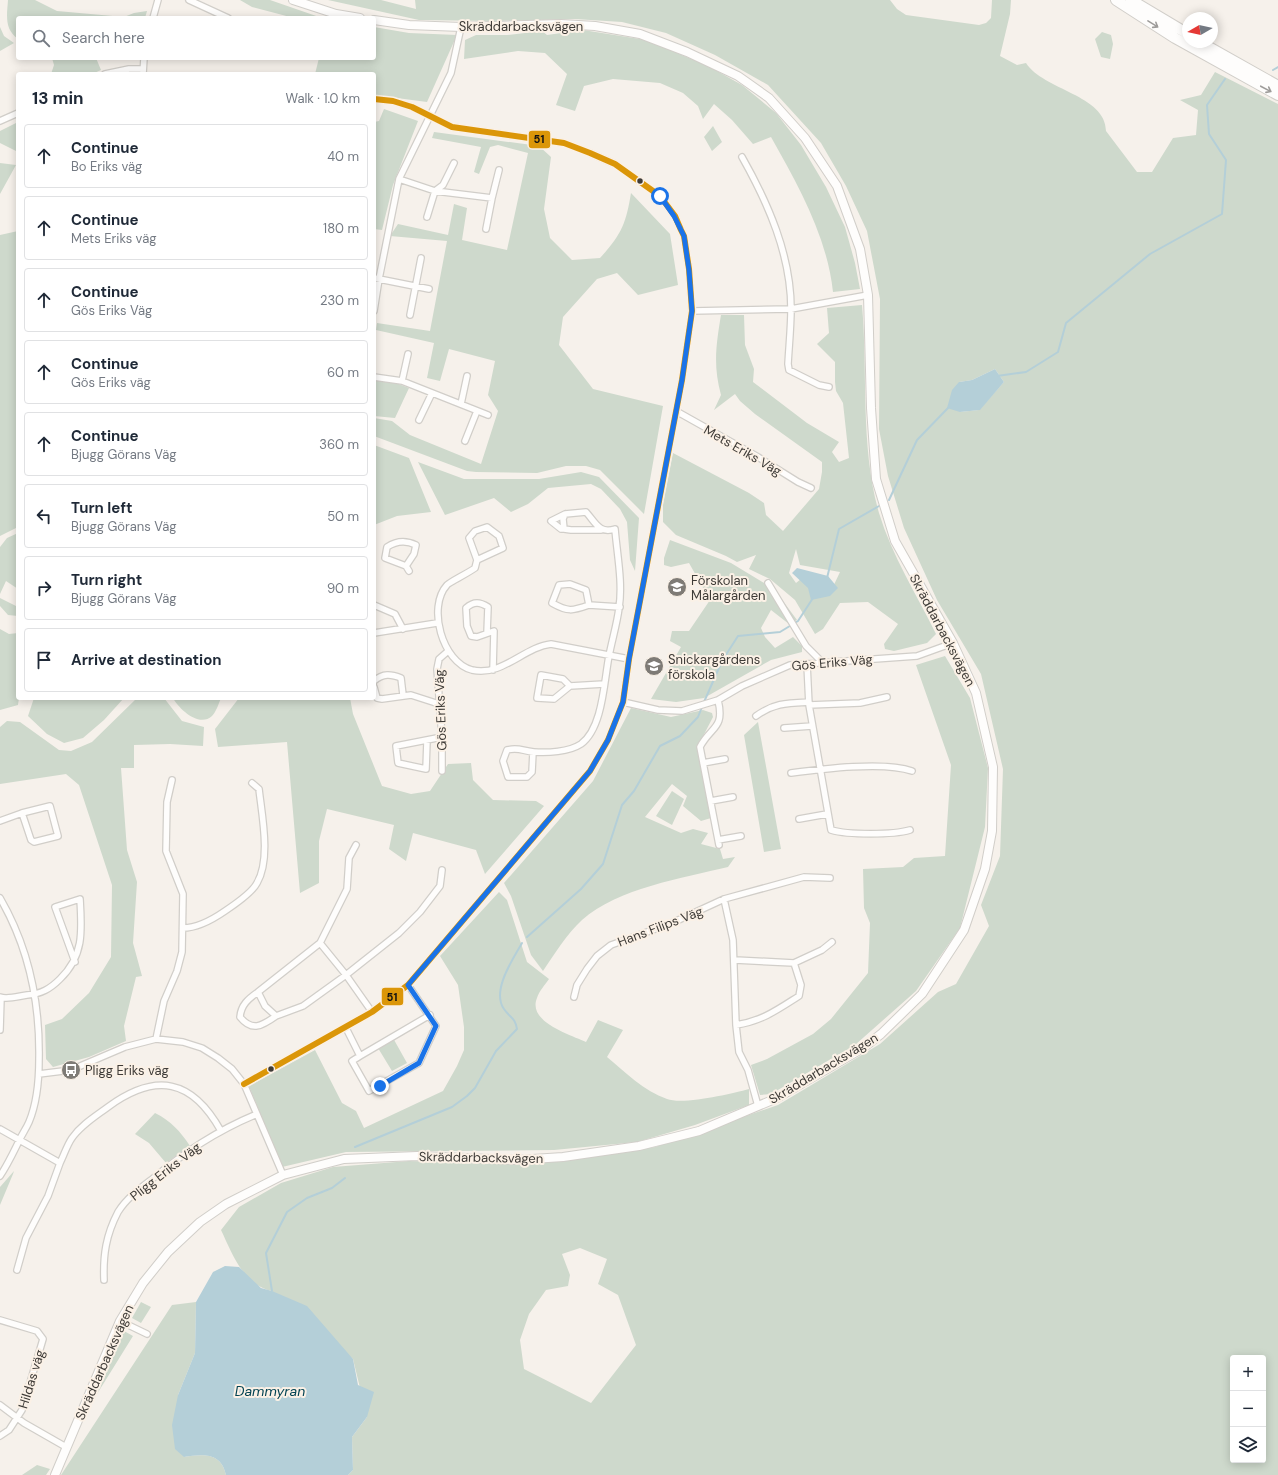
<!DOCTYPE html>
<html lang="en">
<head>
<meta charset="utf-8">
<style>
  body { margin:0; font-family:"DM Sans",sans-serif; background:#f2f2f3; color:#1f2937 }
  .controls { position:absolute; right:12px; bottom:12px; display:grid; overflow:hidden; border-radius:4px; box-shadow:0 2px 10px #0003 }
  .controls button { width:36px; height:36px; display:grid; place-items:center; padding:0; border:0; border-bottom:1px solid #e0e1e3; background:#fff; color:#1f2937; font:20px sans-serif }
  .compass { position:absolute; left:1182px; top:12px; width:36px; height:36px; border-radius:50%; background:#fff; box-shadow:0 2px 10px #0003; rotate:261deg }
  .stop { position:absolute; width:12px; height:12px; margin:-9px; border:3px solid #1a73e8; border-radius:50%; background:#fff }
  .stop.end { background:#1a73e8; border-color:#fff; box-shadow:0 1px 4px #0008 }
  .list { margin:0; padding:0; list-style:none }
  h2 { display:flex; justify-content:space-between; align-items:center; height:52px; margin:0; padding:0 16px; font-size:17px }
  h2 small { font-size:13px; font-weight:400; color:#747a83 }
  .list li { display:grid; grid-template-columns:26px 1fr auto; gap:12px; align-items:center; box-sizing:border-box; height:64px; margin:0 8px 8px; padding:0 8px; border:1px solid #e0e1e3; border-radius:4px }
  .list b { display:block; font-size:15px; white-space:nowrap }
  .list p { margin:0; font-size:13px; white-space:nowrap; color:#747a83 }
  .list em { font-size:13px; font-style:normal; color:#747a83 }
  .icon { flex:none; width:22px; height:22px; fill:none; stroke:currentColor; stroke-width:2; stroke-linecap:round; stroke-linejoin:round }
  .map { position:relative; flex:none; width:1278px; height:1475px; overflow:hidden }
  .search { position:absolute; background:#fff; box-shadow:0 2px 10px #0003; left:16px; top:16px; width:360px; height:44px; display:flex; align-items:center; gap:10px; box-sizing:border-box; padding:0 14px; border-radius:4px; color:#747a83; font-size:15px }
  .panel { position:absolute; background:#fff; box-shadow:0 2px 10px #0003; left:16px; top:72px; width:360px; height:628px; border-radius:4px }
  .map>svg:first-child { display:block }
</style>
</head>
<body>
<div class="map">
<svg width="1278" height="1475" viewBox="0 0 1278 1475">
  <rect width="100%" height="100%" fill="#f6f1eb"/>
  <path fill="#ced9cc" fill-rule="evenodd" d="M8,0H35L57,11L124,17L134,13L147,11L145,18H18V39C4,29 7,15 8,0Z
    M240,0H270L322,18H294L252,7Z
    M328,0H381L416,9L415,0H890L897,9L906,15L979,25L986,23L991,18L992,0H1011L1010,14L1000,56L1017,65L1026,63C1043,90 1106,95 1106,131L1137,172H1152L1173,138L1196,135L1198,110L1180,100L1201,95L1215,72L1278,104V1475H348L353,1470L352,1437L367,1417L353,1359L272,1291C243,1285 232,1253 221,1230L239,1207L281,1183L333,1167L409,1161L525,1164L655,1147L778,1105L880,1044L938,992L956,984L989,926L981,905L1000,856L1003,769L981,674L937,600L904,528L888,476L879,429L880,299L867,231L846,186L821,143L768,85L715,55L666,33L622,22L575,19L493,21L419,20ZM995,369L1004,382L979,410L960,412L959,382L972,380ZM580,1248L607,1259L598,1284L618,1295L636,1345L591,1403L524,1369L520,1340L529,1314L546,1290L568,1286L570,1275L562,1254ZM1233,1358H1263V1460H1233Z
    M0,27L4,36L14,43L0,51Z
    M374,27L409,33L457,35L427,102L374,95V74H315L319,58H374Z
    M583,30L646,40L708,66L742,85L776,113L801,145L826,187L845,227L855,263L860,289L833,292C827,236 798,185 771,137L753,144L732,120L714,104L703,119L698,106L683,93L660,83L613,79L584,86L575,111L556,105L567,74L545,53L518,51L464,59L465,40L476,35H507L542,31L547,35Z
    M1102,32L1111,35L1113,44L1110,59L1101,57L1095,39Z
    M52,58H96L101,70L92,74H51L54,65Z
    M384,109L418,121L393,185L382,230L374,229V122L379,121Z
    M18,122V152L0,143V131Z
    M713,126L722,142L712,151L704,137Z
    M434,132L539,146L551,157L544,209L550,238L572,260L600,258C622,234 626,223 631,193L670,234L678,285L638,295L617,273L597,279L563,317L559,345L593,389L663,406L644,514L600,470L586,466H566L537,473L476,472L467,471L374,436V418L392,421L410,435L481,464L498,411L488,395L495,361L449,349L440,381L427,378L434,343L376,330L377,323L430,331L447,241L390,236L398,224L448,235L454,204L467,208L462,240L507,250L528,153L498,145L490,147L479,174L474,172L481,147L432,138Z
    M0,163L16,165L0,194Z
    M18,231V527L0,536V235Z
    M862,305C868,374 860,446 879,513C892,556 917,595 936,634L927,643L894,651L885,649L884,644L898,624L868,602L840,603L823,629L815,634L795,600L770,579L749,569L756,555L737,562L726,556L676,535L663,522V505L673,453L749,493L764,503L766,515L783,531L819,489L822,472V462L755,414L740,401L735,394L714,410L721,395C713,366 716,345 721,315H744L745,345L754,369L753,382L807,423L839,442L832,452L839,462L849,458L843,403L836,391L835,382V362L817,344L829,333L827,308ZM796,549L800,565L840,572L831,591L801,579L796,583L789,573Z
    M374,380L396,383L409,388L395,418L374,416Z
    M374,445L409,458L431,512L397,516L374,525Z
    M418,462L464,479H539L581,472L599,477L639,518L635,571L630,560L627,522L620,509L601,489L591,484L548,488L528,504L511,512L494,498L445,515Z
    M18,533V589L6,581L0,594V547L7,538Z
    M670,540L731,563L774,589L797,620L789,624L771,610L761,628L765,637L775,648L793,637L802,646V652L771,660L704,698L676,702L651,699L681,647L670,641L672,631H689L710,600L689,563L671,567L664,565V558Z
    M0,598L18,607V616L8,615L0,606Z
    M0,629L9,634L18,633L19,698L18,705L0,710Z
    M945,656L970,698L988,768L985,827L960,928L916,991L855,1045L771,1094L760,1095L751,1065L767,1059L813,1034L831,1019L868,973L870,923L864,908L863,869L903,867L914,858L945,856L951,765L916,665Z
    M34,698H124L104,720L83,738L64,743L47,734L28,716Z
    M137,698H164L182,721L204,727L203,746L170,744L134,745V768H121L127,850L137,882L133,943L142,976L136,977L124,1026L126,1041L89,1057L53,1067L46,1059L45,1025L62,1019L89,993L111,957L112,885L79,785L66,774L0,784V727L7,721L20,722L59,750L71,751L92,742Z
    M173,698H221C219,703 216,712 212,716C199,728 179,709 173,698Z
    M239,698H350L353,714L382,786L411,794L430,791L448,764L471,763L473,780L493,800L536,801L544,806L485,874L476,850L413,833L406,861L389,849L394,825L327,809L319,841V883L300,893L287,742L218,747L215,729Z
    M631,708L671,717L703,710L712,713L713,717L698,746L711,818L701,821L683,806L687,796L672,784L645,817L681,833L693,829L708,833L701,844L720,849L723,859L735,857L728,867C683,878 618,888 582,920C567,934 555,953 543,971L531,955L511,896L504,883L593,781Z
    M758,722L781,849L764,852L744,735Z
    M672,791L684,799L672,825L656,816Z
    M499,892L507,900L527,962L549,979C545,985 539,991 537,998C527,1022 571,1035 586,1042L598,1020L623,1030L607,1057C625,1072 644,1091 667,1099C683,1105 731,1094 749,1089V1105L695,1125L637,1142L554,1150L346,1152L282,1167L249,1086L315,1050L342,1103L356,1111L364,1128L443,1091L457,1066L464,1050V1027L458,985L440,956Z
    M393,1038L407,1063L392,1071L378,1048Z
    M155,1113C171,1121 180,1131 190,1146L166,1163L149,1143L135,1134Z
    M14,1171L13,1174L0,1205V1187Z
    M141,1302L151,1307L141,1323L132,1318Z
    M196,1302L195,1353L178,1395L184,1457C203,1454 221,1452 226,1475H61L172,1305Z
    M124,1331L133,1336L84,1415Z
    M37,1465L50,1469L46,1475H22Z"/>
  <path fill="#b4cfd8" d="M995,369L1004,382L980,410L960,412L947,408L952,390L959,382L972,380Z
    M797,568L828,576L838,588L830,596L811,600L808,588L792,573Z
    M225,1266L239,1267L261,1288L272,1291L307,1306L353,1359L358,1385L374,1392L367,1417L352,1437L353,1470L348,1475H226C221,1452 203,1454 184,1457L175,1449L172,1425L178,1395L195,1353L196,1302L213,1272Z"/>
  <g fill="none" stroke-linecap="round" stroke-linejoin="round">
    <path stroke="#b4cfd8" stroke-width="2" d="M1273,70L1278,67
      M997,376L1026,372L1058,352L1066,323L1150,254L1222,214L1226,160L1209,134L1207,105L1225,79
      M889,500L917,440L948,408
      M827,578L839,529L879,506
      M704,702L722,661L738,636L780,632L798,621L813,598
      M527,937L581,889L603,864L622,805L634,791L660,746L680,736L698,717L702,707
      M355,1147L452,1107L467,1096L475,1088L496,1051L517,1029C515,1017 510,1018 504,1009C491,991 513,959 522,943
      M272,1291L266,1253L287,1212L307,1198L332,1188L345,1178"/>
    <defs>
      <path id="street" d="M189,0L228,18
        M153,18L158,0
        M105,74L129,69H142
        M143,74L144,58
        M0,121L18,113
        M742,157C768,203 791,255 791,309C791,327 789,346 788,364L789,370L819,385L829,387
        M399,179L435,191L492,198L499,170
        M427,217L435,191L443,185L454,163
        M486,229L492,198
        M374,278L429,289
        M374,311L379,279L399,179L451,73L461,27
        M692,311L791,309L868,295
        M410,315L421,258
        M374,377L402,381L488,415
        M402,381L408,354
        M461,404L467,376
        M676,411L758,457L798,482L811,488
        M419,420L432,393
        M465,441L477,411
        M564,529H561L551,521L565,514
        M477,560L469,538L475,531L487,527L499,536L503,548L477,560L475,568C470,572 448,583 447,585C427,607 442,662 472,670C502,677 524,647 551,644L629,659
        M406,566L414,554L416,545C406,540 396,541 387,547L385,558L406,566L409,571
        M768,583L806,646L822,662
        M374,605L395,614L403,629
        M589,605C572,611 568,612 552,603L559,585L570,584L586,590L589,605L620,607
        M374,633L437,623
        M487,633L488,607C480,602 474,601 466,608L467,626L471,636L477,637L494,631L493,670
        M807,664L809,705L831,830C848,835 893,835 910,830
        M374,681C383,673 391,674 401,678L403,695
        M570,686L554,699L537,698L541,675L563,679L570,686L604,684
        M374,687L377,698L382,699L411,695L439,704
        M718,700C725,729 711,726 700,747L719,845
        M623,702L658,710L682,711L718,700L742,686L790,665L917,656L953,643
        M809,705L860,703L887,697
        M756,716C774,703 787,703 809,702
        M784,728L812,726
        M427,741L426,769L398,763L396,746L442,737
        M533,752L532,772L527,777H508L503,761L507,750C519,747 522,751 534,752C547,753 569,752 581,744C603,728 604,681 609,656C612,640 617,624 619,608C623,583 617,554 615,529C599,534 596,523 586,512L565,514L563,519L564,529L571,530H601
        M703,763L725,759
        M442,771V737L437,669L439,659L447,652
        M791,773C822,769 884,761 912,771
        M711,801L733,797
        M799,819L827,814
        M0,821L22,813L31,840L34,842L58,836L50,806L22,813
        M718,840L741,836
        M0,898C29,948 40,1002 39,1059C39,1079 37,1103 29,1122C26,1129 22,1134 19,1141C13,1153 8,1164 0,1176
        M724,899L733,940L736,1025L739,1052L748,1070L758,1106
        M183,928C198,928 212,920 225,911C234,905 252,893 257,883C271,859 262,816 259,789L252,783
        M320,943L346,975L372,1012
        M735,960L794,963
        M258,992L320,943L347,889L349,858L356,845
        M0,997C7,1000 19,996 27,995C41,994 50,989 60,979C84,956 82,931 80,899L55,907L75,962
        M574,997L577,985L587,969L597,956L611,945L672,923L724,899L804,877L830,878
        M276,1016C262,1026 252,1032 240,1017C241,1005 248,999 258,992L265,1006L276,1016L303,1006L346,975L399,933L420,912L440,886L442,870
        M736,1025C762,1021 777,1010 799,996L801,985L794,963L822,950L832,942
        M346,1028L360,1056L352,1061L369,1091L419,1063L436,1026L408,985
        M0,1030L1,998
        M156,1039L164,1001L177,971L182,952L183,894L166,851L167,802L172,780
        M360,1056L430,1015
        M39,1074L71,1070L125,1047L156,1039L183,1042L202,1048L218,1058L232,1069L244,1084L283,1175
        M244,1084L372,1012L408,985L590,771L608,740L623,702L629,659L682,380L692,311L689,269L684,236L681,230L675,216L660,196L615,164L590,153L564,143L452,127L412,107L393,101L374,99
        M0,1129L60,1163C64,1155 67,1145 72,1138C81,1125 96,1116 108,1107C156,1072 192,1079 221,1131
        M17,1270L26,1238L48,1196L60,1163
        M104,1280C103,1255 106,1235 118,1212C126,1199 139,1189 151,1180C185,1152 216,1131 257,1114
        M0,1320L37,1331L43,1339L22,1410L9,1430L0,1436
        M120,1321L147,1334
        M0,1405L24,1423L66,1447"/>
      <path id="secondary" d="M293,0L336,14L360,18
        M55,1475L120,1321L143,1283L168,1252L200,1222L226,1204L283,1175L344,1159L417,1156L517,1160L563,1157L639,1146L699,1131L777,1098L863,1048L881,1034L922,994L964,930L985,869L992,831L993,767L976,693L953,643L895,541L876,479L871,408L868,295L860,249L837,186L805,138L769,98L738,76L687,52L640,34L595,26L561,24L461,27L409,25L374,20"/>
      <path id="highway" d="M1116,0L1175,38L1278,95
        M1131,0L1188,34
        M1200,42L1278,86"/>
    </defs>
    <use href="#street" stroke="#d1cec9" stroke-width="8"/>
    <use href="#secondary" stroke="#d1cec9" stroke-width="10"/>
    <use href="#highway" stroke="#d1cec9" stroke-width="12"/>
    <use href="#street" stroke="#fefdfc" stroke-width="5.5"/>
    <use href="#secondary" stroke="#fefdfc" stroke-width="8"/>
    <use href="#highway" stroke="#fefdfc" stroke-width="10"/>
    <defs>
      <path id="bus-1" d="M244,1084L372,1012L408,985L590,771L608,740L623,702L629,659L682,380L692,311L689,269L684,236L681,230L675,216L660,196L615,164L590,153L564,143L452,127L412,107L393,101L374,99"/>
    </defs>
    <use href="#bus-1" stroke="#fbf1e6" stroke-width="9"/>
    <use href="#bus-1" stroke="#db9608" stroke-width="6"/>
  </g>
  <defs><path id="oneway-shaft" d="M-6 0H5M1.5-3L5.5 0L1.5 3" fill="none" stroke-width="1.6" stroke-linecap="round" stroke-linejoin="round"/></defs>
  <g stroke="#9e9c9a">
    <use href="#oneway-shaft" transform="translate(1153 24) rotate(32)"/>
    <use href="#oneway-shaft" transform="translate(1266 89) rotate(28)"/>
  </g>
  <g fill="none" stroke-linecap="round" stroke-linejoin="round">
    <path stroke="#1a73e8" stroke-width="5" d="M380,1086L419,1063L436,1026L408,985L590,771L608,740L623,702L629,659L682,380L692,311L689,270L684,236L674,216L660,196"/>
  </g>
  <defs>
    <symbol id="school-disc" viewBox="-11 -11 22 22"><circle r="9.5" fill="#7e7b76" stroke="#fbf1e6"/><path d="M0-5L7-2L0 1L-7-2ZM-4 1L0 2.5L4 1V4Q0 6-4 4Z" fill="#fff"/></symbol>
    <symbol id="bus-disc" viewBox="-11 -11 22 22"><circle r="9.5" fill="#7e7b76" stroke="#fbf1e6"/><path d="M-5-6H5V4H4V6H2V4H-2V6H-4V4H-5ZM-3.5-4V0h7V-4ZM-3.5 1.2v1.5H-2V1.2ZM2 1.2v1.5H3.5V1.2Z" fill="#fff"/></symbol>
  </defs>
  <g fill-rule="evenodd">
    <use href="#school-disc" x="666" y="576" width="22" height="22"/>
    <use href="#school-disc" x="643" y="655" width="22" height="22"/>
    <use href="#bus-disc" x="60" y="1059" width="22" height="22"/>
  </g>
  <g fill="#3e3b37" stroke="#fbf1e6" stroke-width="1.5">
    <circle cx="640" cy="181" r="3.5"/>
    <circle cx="271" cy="1069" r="3.5"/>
  </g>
  <g text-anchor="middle" stroke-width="4" stroke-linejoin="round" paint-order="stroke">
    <g font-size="13" fill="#3e3b37" stroke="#fbf1e6">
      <text x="521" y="31">Skräddarbacksvägen</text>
      <text transform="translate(743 450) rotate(30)" y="5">Mets Eriks Väg</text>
      <text transform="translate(943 630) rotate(62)" y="5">Skräddarbacksvägen</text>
      <text transform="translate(832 662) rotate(-5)" y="5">Gös Eriks Väg</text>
      <text transform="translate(440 710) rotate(-92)" y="5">Gös Eriks Väg</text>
      <text transform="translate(660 926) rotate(-21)" y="5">Hans Filips Väg</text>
      <text transform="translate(823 1068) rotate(-31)" y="5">Skräddarbacksvägen</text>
      <text transform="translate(481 1157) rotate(1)" y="5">Skräddarbacksvägen</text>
      <text transform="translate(165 1171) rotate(-38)" y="5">Pligg Eriks Väg</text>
      <text transform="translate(104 1362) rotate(-66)" y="5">Skräddarbacksvägen</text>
      <text transform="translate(31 1379) rotate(-73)" y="5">Hildas väg</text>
    </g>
    <g font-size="13" fill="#3e3b37" stroke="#fbf1e6" text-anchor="start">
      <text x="691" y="585">Förskolan<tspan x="691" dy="15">Målargården</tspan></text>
      <text x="668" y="664">Snickargårdens<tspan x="668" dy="15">förskola</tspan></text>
      <text x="85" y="1075">Pligg Eriks väg</text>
    </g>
    <g font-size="14" font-style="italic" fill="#024353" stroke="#fbf1e6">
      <text x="270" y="1396">Dammyran</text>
    </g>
  </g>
  <g stroke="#fbf1e6" stroke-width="1.5">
    <rect x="528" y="130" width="23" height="19" rx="4" fill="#db9608"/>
    <rect x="381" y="987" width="23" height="19" rx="4" fill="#db9608"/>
  </g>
  <g font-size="11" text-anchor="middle" font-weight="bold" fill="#111">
    <text x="539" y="143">51</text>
    <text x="392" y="1001">51</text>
  </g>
</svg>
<div class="controls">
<button>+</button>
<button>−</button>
<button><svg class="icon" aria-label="layers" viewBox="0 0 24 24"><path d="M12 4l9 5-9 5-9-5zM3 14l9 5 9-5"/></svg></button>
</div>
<svg class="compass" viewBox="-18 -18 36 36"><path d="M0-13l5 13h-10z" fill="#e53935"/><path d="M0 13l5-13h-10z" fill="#747a83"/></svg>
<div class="stop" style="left:660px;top:196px"></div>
<div class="stop end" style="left:380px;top:1086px"></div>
<div class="search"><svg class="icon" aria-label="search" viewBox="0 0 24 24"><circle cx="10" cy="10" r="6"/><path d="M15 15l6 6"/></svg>Search here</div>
<section class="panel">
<h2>13 min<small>Walk · 1.0 km</small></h2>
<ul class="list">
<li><svg class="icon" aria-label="ahead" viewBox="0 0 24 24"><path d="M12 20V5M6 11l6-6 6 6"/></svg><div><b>Continue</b><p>Bo Eriks väg</p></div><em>40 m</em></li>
<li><svg class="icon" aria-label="ahead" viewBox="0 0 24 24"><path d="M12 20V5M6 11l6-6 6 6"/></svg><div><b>Continue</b><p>Mets Eriks väg</p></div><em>180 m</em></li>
<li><svg class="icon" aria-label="ahead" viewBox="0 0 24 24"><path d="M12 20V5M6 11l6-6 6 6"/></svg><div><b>Continue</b><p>Gös Eriks Väg</p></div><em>230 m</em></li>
<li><svg class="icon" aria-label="ahead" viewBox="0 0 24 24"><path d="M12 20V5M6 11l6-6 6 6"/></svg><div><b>Continue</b><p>Gös Eriks väg</p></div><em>60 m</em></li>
<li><svg class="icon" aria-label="ahead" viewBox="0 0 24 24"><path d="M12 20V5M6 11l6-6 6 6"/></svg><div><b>Continue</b><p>Bjugg Görans Väg</p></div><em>360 m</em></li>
<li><svg class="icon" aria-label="left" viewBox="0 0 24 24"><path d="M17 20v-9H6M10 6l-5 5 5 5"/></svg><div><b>Turn left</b><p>Bjugg Görans Väg</p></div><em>50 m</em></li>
<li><svg class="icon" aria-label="right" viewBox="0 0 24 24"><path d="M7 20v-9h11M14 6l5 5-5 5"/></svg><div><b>Turn right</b><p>Bjugg Görans Väg</p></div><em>90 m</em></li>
<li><svg class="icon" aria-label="arrive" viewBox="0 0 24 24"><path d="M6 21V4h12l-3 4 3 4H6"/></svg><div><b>Arrive at destination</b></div></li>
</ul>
</section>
</div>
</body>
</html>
